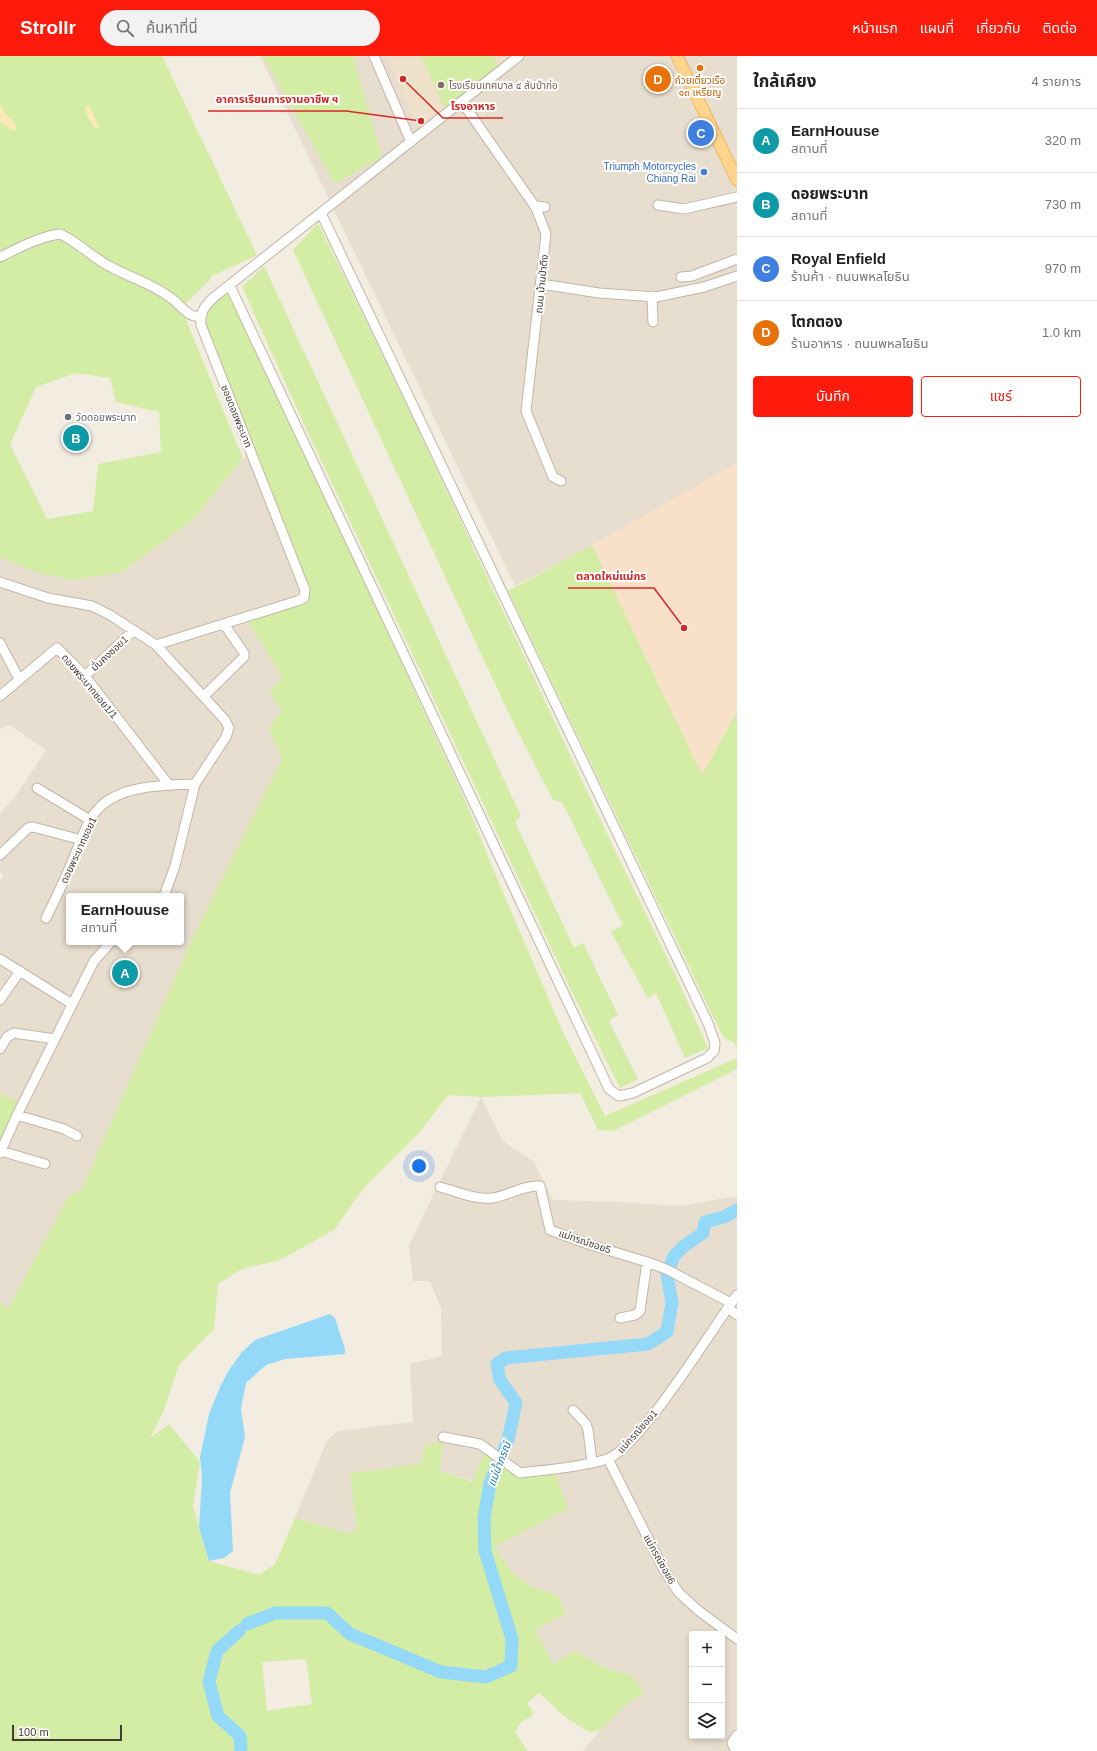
<!DOCTYPE html>
<html lang="th">
<head>
<meta charset="utf-8">
<style>
  body { margin:0; font-family:Arial,"Noto Sans Thai",sans-serif; background:#f2f2f2; color:#222 }
  .controls { position:absolute; right:12px; bottom:12px; display:grid; overflow:hidden; border-radius:4px; box-shadow:0 2px 6px #0003 }
  .controls button { width:36px; height:36px; display:grid; place-items:center; padding:0; border:0; border-bottom:1px solid #e0e0e0; background:#fff; color:#222; font:20px sans-serif }
  .scale { position:absolute; left:12px; bottom:10px; width:110px; box-sizing:border-box; padding-left:4px; border:2px solid #453c32; border-top:0; font-size:11px; line-height:14px; white-space:nowrap; color:#453c32; -webkit-text-stroke:3px #fff; paint-order:stroke }
  .you { position:absolute; left:419px; top:1110px; width:14px; height:14px; margin:-10px; border:3px solid #fff; border-radius:50%; background:#1a73e8; box-shadow:0 0 0 6px #1a73e833 }
  .badge { display:grid; place-items:center; width:26px; height:26px; border-radius:50%; background:#ff1b0c; color:#fff; font-size:13px; font-weight:700 }
  .pin { position:absolute; translate:-50% -50%; border:2px solid #fff; box-shadow:0 1px 4px #0006 }
  .popup { position:absolute; left:66px; top:837px; width:118px; height:52px; box-sizing:border-box; display:grid; place-content:center; border-radius:4px; background:#fff; filter:drop-shadow(0 1px 3px #0005); font-size:13px; white-space:nowrap; color:#767676 }
  .popup b { font-size:15px; color:#222 }
  .popup::after { content:''; position:absolute; left:50%; top:100%; margin-left:-8px; border:8px solid transparent; border-top-color:#fff }
  .list { margin:0; padding:0; list-style:none }
  h2 { display:flex; justify-content:space-between; align-items:center; height:52px; margin:0; padding:0 16px; font-size:17px }
  h2 small { font-size:13px; font-weight:400; color:#767676 }
  .list li { display:grid; grid-template-columns:26px 1fr auto; gap:12px; align-items:center; box-sizing:border-box; height:64px; padding:0 16px; border-top:1px solid #e0e0e0 }
  .list b { display:block; font-size:15px; white-space:nowrap }
  .list p { margin:0; font-size:13px; white-space:nowrap; color:#767676 }
  .list em { font-size:13px; font-style:normal; color:#767676 }
  .actions { display:flex; gap:8px; padding:12px 16px }
  .actions a { flex:1; padding:9px 0; border:1px solid #ff1b0c; border-radius:4px; text-align:center; font-size:14px; color:#ff1b0c }
  .actions .main { background:#ff1b0c; color:#fff }
  .icon { flex:none; width:22px; height:22px; fill:none; stroke:currentColor; stroke-width:2; stroke-linecap:round; stroke-linejoin:round }
  .map { position:relative; flex:none; width:737px; height:1695px; overflow:hidden }
  header { display:flex; align-items:center; gap:24px; box-sizing:border-box; height:56px; padding:0 20px; background:#ff1b0c; color:#fff }
  header strong { font-size:19px }
  nav { display:flex; gap:22px; margin-inline-start:auto; font-size:14px }
  .search { width:280px; height:36px; background:#f2f2f2; display:flex; align-items:center; gap:10px; box-sizing:border-box; padding:0 14px; border-radius:22px; color:#767676; font-size:15px }
  main { display:flex }
  aside { flex:1; background:#fff }
  .map>svg:first-child { display:block }
</style>
</head>
<body>
<header>
<strong>Strollr</strong>
<div class="search"><svg class="icon" aria-label="search" viewBox="0 0 24 24"><circle cx="10" cy="10" r="6"/><path d="M15 15l6 6"/></svg>ค้นหาที่นี่</div>
<nav><a>หน้าแรก</a><a>แผนที่</a><a>เกี่ยวกับ</a><a>ติดต่อ</a></nav>
</header>
<main>
<div class="map">
<svg width="737" height="1695" viewBox="0 0 737 1695">
  <rect width="100%" height="100%" fill="#f3ece1"/>
  <path fill="#e8decf" fill-rule="evenodd" d="M260,0H737V413L515,530Z
    M262,395L364,629L309,674L0,1298V825L4,820L0,816V758L17,738L46,694L10,669L0,673V499L122,516L193,464L243,402ZM69,840H181V886H69Z
    M481,1041L503,1085L534,1106L553,1144L619,1146L679,1150L737,1140V1695H583L599,1675L627,1648L644,1637L634,1621L603,1611L575,1595L553,1609L535,1574L566,1556L558,1540L529,1529L510,1514L495,1489L568,1453L440,1415L442,1386L425,1390L426,1464L350,1418L357,1475L347,1477L295,1462L327,1384L338,1375L413,1366L410,1308L442,1300L441,1253L430,1225H413L409,1189ZM692,1578H722V1680H692Z"/>
  <path fill="#f8e0c9" d="M737,407V655L702,719L592,489Z"/>
  <path fill="#eee0c9" d="M387,0H519L421,78Z"/>
  <path fill="#d3eda5" fill-rule="evenodd" d="M0,0H162L257,199L210,221L211,223L181,252L243,402L193,464L122,516L72,524L36,516L0,501ZM76,317L110,322L116,346L159,356L161,396L98,408L93,455L47,463L10,389L36,331Z
    M263,0H358L354,4L382,101L335,128Z
    M421,0H493L500,15L447,58Z
    M318,167L412,360L601,765L675,918L708,992L685,1002L656,937L648,942L611,876L623,869L562,746L553,744L510,660L293,194Z
    M264,210L521,760L515,766L574,892L583,887L618,959L609,965L638,1023L620,1032L572,936L303,366L242,231Z
    M230,230L366,517L362,522L467,748L501,832L562,974L605,1060L737,1002V1013L613,1075L598,1074L580,1037L481,1041L448,1039L420,1076L363,1133L334,1174L280,1204L242,1213L218,1228L214,1273L179,1309L164,1354L150,1382L169,1368L200,1406L193,1450L209,1505L260,1519L275,1508L295,1462L347,1477L357,1475L350,1417L421,1408L425,1390L443,1385L440,1415L473,1426L486,1392L510,1413H554L568,1453L495,1490L510,1514L529,1529L558,1540L566,1557L535,1574L553,1608L575,1595L603,1611L634,1621L644,1637L627,1648L599,1675L588,1676L564,1660L539,1637L527,1647L533,1656L531,1661L521,1666L515,1676L528,1695H0V1247L8,1253L69,1140L81,1135L194,879L282,703L269,673L282,654L269,636L283,622L248,565L308,536L200,260ZM306,1603L312,1648L267,1655L262,1606Z
    M592,489L702,719L737,655V995L734,987L723,981L508,535Z
    M0,1038L20,1046L1,1084H0Z"/>
  <path fill="#fde8b7" d="M0,48C3,57 13,63 17,72L15,74H11L0,65Z
    M89,49L99,71L97,73C91,69 86,58 85,50Z"/>
  <path fill="#95d9f8" d="M330,1258L335,1262L345,1293V1298L285,1303L266,1309L246,1327L241,1353L245,1381L230,1437L233,1495L224,1502L209,1505L199,1471L202,1421L200,1401L209,1358L220,1331L229,1314L242,1296L255,1284Z"/>
  <g fill="none" stroke-linecap="round" stroke-linejoin="round">
    <path stroke="#95d9f8" stroke-width="13" d="M247,1568L275,1557H327L350,1578L441,1616L486,1621L511,1610L512,1583L485,1495L484,1462L490,1427L508,1384L516,1347L500,1324L497,1308L506,1302L648,1288L667,1276L672,1247L667,1218L674,1200L684,1190L703,1177L705,1166L724,1161L737,1154
      M239,1575L217,1595L209,1626L218,1660L240,1680L241,1695"/>
    <defs>
      <path id="minor" d="M374,0L411,86
        M462,46L536,152L546,178L526,355L553,421L561,425
        M658,149L684,153L737,141
        M535,150L545,151
        M0,201C19,192 38,181 60,178C77,185 94,203 111,211C131,222 153,228 171,242C180,248 189,263 200,260
        M681,221L692,220L737,203
        M541,228L599,237L656,241L704,231L737,220
        M230,230L609,1033L619,1040L633,1037L707,1002L714,995L715,987L708,967L321,157
        M652,240L653,266
        M0,526L48,542L92,550L110,559L156,589L225,664L229,672L226,681L195,728L175,810L164,840
        M0,587L19,623
        M156,589L297,545L304,542L305,534L201,269C200,256 204,251 213,242L519,0
        M85,620L134,574
        M0,640L57,592L85,620L169,729
        M204,640L244,601V597L224,568
        M37,732L90,764
        M0,799L28,772L33,771L82,784
        M46,862C55,844 64,825 72,806C80,788 86,764 101,750C124,729 165,729 195,728
        M0,903L72,948
        M0,944L20,915
        M0,993L7,981L14,977L55,983
        M17,1059L64,1073L77,1080
        M1,1095L45,1108
        M0,1097L17,1059L94,905L111,886
        M440,1131C456,1135 475,1144 492,1142C508,1140 523,1129 540,1130L550,1174L588,1188L647,1206
        M728,1252L737,1259
        M620,1262L635,1259L640,1255L647,1206L666,1213L731,1247
        M573,1354L586,1368L588,1374L592,1406
        M443,1381L480,1388L520,1417C546,1414 583,1411 607,1403C640,1392 713,1271 737,1239
        M608,1403L664,1514L679,1537L699,1555L737,1583
        M736,1695L732,1687L737,1679"/>
      <path id="major" d="M677,0L737,124"/>
    </defs>
    <use href="#minor" stroke="#c2b6a6" stroke-width="11"/>
    <use href="#major" stroke="#f1b352" stroke-width="13"/>
    <use href="#minor" stroke="#fff" stroke-width="9"/>
    <use href="#major" stroke="#ffd58e" stroke-width="11"/>
  </g>
  <circle fill="#e8710a" stroke="#fff" stroke-width="1.5" cx="700" cy="12" r="4"/>
  <circle fill="#8d6e63" stroke="#fff" stroke-width="1.5" cx="441" cy="29" r="4"/>
  <circle fill="#3f7fe0" stroke="#fff" stroke-width="1.5" cx="704" cy="116" r="4"/>
  <circle fill="#6b7280" stroke="#fff" stroke-width="1.5" cx="68" cy="361" r="4"/>
  <g text-anchor="middle" stroke-width="4" stroke-linejoin="round" paint-order="stroke">
    <g font-size="10" fill="#c56008" stroke="#fff">
      <text x="700" y="28">ก๋วยเตี๋ยวเรือ<tspan x="700" dy="12">๑๓ เหรียญ</tspan></text>
    </g>
    <g font-size="10" fill="#785e54" stroke="#fff" text-anchor="start">
      <text x="449" y="33">โรงเรียนเทศบาล ๔ สันป่าก่อ</text>
    </g>
    <g font-size="10" fill="#366cbe" stroke="#fff" text-anchor="end">
      <text x="696" y="114">Triumph Motorcycles<tspan x="696" dy="12">Chiang Rai</tspan></text>
    </g>
    <g font-size="10" fill="#453c32" stroke="#fff">
      <text transform="translate(541 228) rotate(-84)" y="4">ถนน บ้านป่าตึง</text>
      <text transform="translate(237 360) rotate(68)" y="4">ซอยดอยพระบาท</text>
      <text transform="translate(109 597) rotate(-43)" y="4">มั่นคงซอย1</text>
      <text transform="translate(90 630) rotate(50)" y="4">ดอยพระบาทซอย1/1</text>
      <text transform="translate(78 794) rotate(-65)" y="4">ดอยพระบาทซอย1</text>
      <text transform="translate(585 1185) rotate(19)" y="4">แม่กรณ์ซอย5</text>
      <text transform="translate(637 1375) rotate(-48)" y="4">แม่กรณ์ซอย1</text>
      <text transform="translate(660 1503) rotate(61)" y="4">แม่กรณ์ซอย6</text>
    </g>
    <g font-size="10" fill="#5b616d" stroke="#fff" text-anchor="start">
      <text x="76" y="365">วัดดอยพระบาท</text>
    </g>
    <g font-size="11" font-style="italic" fill="#1e7cab" stroke="#fff">
      <text transform="translate(499 1408) rotate(-69)" y="4">แม่น้ำกรณ์</text>
    </g>
  </g>
  <path fill="none" stroke="#d62828" stroke-width="1.5" d="M421 65L346 55H208M403 23L443 62H503M684 572L654 532H568"/>
  <g fill="#d62828" stroke="#fff" stroke-width="1.5">
    <circle cx="421" cy="65" r="4"/>
    <circle cx="403" cy="23" r="4"/>
    <circle cx="684" cy="572" r="4"/>
  </g>
  <g font-size="11" text-anchor="middle" font-weight="bold" fill="#d62828" stroke="#fff" stroke-width="4" stroke-linejoin="round" paint-order="stroke">
    <text x="277" y="47">อาคารเรียนการงานอาชีพ ฯ</text>
    <text x="473" y="54">โรงอาหาร</text>
    <text x="611" y="524">ตลาดใหม่แม่กร</text>
  </g>
</svg>
<div class="controls">
<button>+</button>
<button>−</button>
<button><svg class="icon" aria-label="layers" viewBox="0 0 24 24"><path d="M12 4l9 5-9 5-9-5zM3 14l9 5 9-5"/></svg></button>
</div>
<div class="scale">100 m</div>
<div class="you"></div>
<div class="pin badge" style="left:125px;top:917px;background:#0f9aa8">A</div>
<div class="popup"><b>EarnHouuse</b>สถานที่</div>
<div class="pin badge" style="left:76px;top:382px;background:#0f9aa8">B</div>
<div class="pin badge" style="left:701px;top:77px;background:#3f7fe0">C</div>
<div class="pin badge" style="left:658px;top:23px;background:#e8710a">D</div>
</div>
<aside>
<h2>ใกล้เคียง<small>4 รายการ</small></h2>
<ul class="list">
<li><span class="badge" style="background:#0f9aa8">A</span><div><b>EarnHouuse</b><p>สถานที่</p></div><em>320 m</em></li>
<li><span class="badge" style="background:#0f9aa8">B</span><div><b>ดอยพระบาท</b><p>สถานที่</p></div><em>730 m</em></li>
<li><span class="badge" style="background:#3f7fe0">C</span><div><b>Royal Enfield</b><p>ร้านค้า · ถนนพหลโยธิน</p></div><em>970 m</em></li>
<li><span class="badge" style="background:#e8710a">D</span><div><b>โตกตอง</b><p>ร้านอาหาร · ถนนพหลโยธิน</p></div><em>1.0 km</em></li>
</ul>
<div class="actions"><a class="main">บันทึก</a><a>แชร์</a></div>
</aside>
</main>
</body>
</html>
